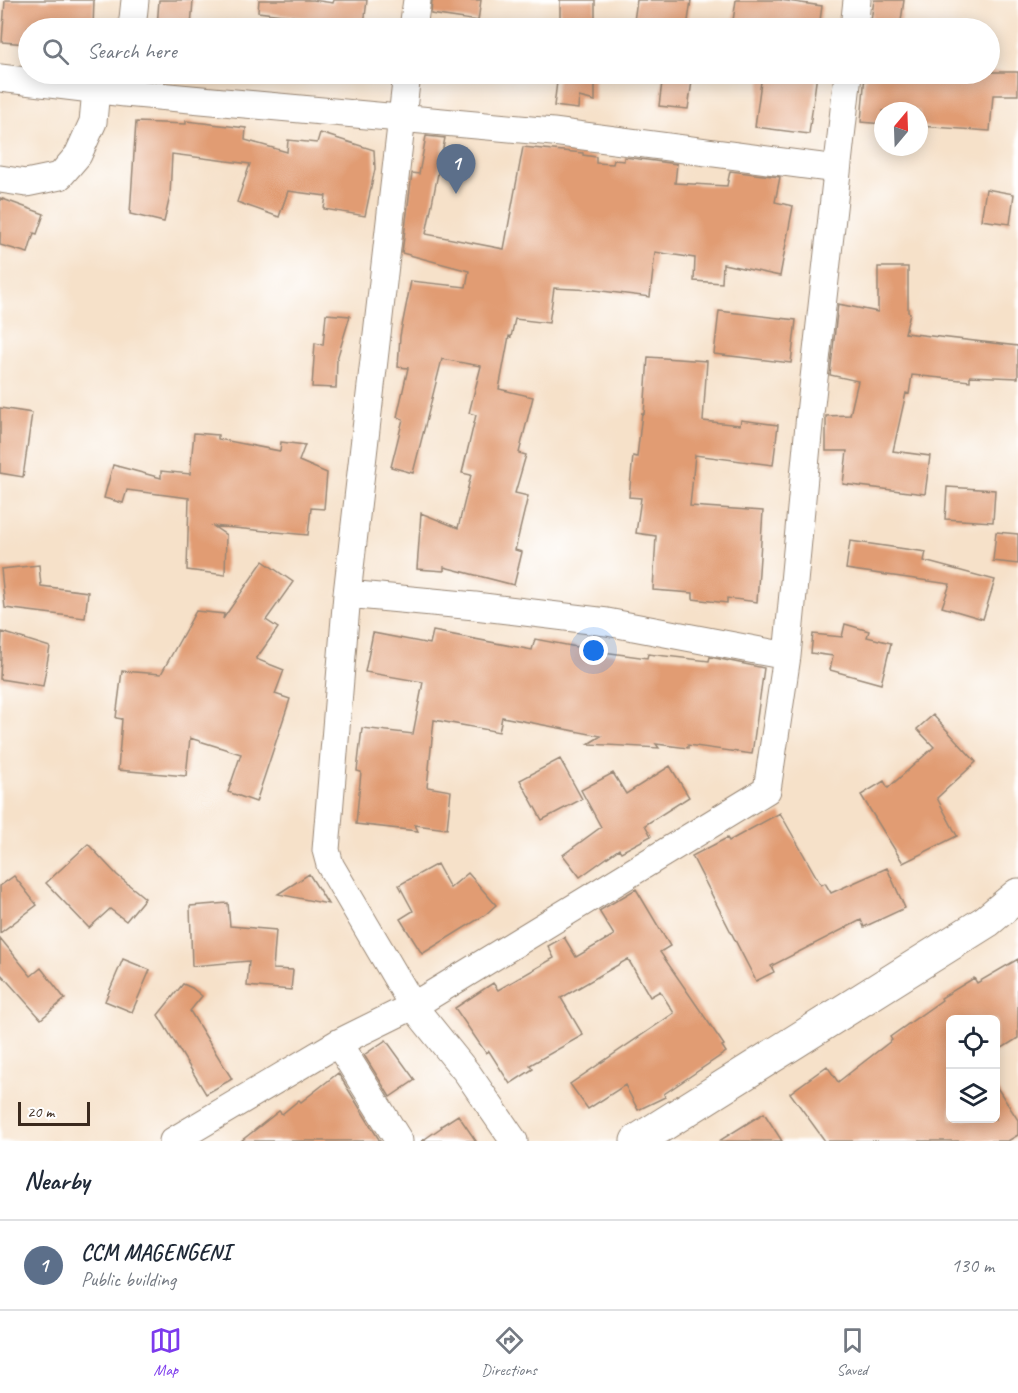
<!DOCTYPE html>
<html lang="en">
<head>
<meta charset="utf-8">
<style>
  body { margin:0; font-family:Caveat,sans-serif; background:#f2f2f3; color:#1f2937 }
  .controls { position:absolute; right:18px; bottom:18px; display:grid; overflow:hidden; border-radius:9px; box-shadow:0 3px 15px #0003 }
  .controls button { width:54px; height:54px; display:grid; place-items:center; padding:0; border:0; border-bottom:2px solid #e0e1e3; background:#fff; color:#1f2937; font:30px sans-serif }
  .compass { position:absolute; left:874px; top:102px; width:54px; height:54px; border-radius:50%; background:#fff; box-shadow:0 3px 15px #0003; rotate:19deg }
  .scale { position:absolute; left:18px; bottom:15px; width:72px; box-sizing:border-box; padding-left:6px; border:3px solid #3b2a1e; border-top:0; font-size:16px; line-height:21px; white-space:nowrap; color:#3b2a1e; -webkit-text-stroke:4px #fff; paint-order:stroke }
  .you { position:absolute; left:594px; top:651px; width:21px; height:21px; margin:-15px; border:4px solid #fff; border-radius:50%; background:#1a73e8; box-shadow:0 0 0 9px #1a73e833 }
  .badge { display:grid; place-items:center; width:39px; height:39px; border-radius:50%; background:#7c3aed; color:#fff; font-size:20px; font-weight:700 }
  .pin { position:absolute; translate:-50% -50px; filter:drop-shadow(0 2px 3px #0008) }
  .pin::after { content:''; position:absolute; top:32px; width:21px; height:18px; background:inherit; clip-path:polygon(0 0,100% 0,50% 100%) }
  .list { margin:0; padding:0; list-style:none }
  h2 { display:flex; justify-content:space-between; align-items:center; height:78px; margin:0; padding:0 24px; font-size:26px }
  h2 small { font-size:20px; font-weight:400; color:#747a83 }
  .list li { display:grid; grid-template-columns:39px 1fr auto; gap:18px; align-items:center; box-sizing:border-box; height:90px; padding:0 24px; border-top:2px solid #e0e1e3 }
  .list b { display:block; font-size:22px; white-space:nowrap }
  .list p { margin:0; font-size:20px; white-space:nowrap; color:#747a83 }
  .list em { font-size:20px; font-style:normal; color:#747a83 }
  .icon { flex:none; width:33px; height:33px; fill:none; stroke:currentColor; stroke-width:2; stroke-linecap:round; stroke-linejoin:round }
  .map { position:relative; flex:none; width:1018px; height:1141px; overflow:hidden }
  .search { position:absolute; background:#fff; box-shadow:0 3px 15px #0003; left:18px; right:18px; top:18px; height:66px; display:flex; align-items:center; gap:15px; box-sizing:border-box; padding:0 21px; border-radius:33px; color:#747a83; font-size:22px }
  .sheet { height:168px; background:#fff }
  nav { display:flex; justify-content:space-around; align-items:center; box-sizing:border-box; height:84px; border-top:2px solid #e0e1e3; background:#fff; font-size:16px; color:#747a83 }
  nav a { display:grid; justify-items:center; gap:3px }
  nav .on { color:#7c3aed }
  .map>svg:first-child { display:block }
</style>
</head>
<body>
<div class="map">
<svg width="1018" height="1141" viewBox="0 0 1018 1141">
  <rect width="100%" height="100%" fill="#fff"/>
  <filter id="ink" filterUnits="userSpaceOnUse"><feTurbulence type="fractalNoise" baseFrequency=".0167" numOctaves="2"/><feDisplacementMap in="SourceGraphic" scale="12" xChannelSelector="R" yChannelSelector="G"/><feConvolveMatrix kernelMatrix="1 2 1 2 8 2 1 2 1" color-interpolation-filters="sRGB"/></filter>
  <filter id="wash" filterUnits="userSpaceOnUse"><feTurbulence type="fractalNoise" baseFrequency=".008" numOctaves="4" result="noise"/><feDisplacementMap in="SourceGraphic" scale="24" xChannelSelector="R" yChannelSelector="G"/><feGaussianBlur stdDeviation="1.35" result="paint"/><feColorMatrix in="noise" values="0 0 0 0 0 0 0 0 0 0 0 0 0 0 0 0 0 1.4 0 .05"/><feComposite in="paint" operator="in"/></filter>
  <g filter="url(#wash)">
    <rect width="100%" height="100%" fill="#f6e1c9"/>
    <g id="blocks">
      <path fill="#e19c73" d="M5,0H94L93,28H28V44L2,42Z
        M159,0H193L191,28H157Z
        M259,0H313L333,3L334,0H367L364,25L258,12Z
        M432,0H481L478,21L431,14Z
        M560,0H595V28H560Z
        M637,0H691L687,28H633Z
        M736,0H780L822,6L819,28H732Z
        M874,0H904L900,28H870Z
        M990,72H1018V95H993L990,131L919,126V111H883V124L861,122L865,74Z
        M558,74H595V101L579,97L578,109L554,106Z
        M663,74H693L688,109L659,106Z
        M762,74H817L809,134L755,127Z
        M186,121L246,128L245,140L287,152L288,140L317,143L320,133L374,150L375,169L365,216L324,209L326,196L288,191L279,217L237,202L250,164L172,154L170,196L164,222L130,214L136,122L186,124Z
        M426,136L445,138L426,234L504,249L523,147L583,153V155L596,157V163L613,164L614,160L624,161V157L677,164L675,183L727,186L730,171L780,177L775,202L793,206L780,276L723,264L722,283L694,281L695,258L655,252L650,297L594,290L554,288L549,323L515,319L511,337L509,336L499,389L533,397L519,453L526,455L515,493L528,496L515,550L522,552L514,585L444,567V571L417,569L421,513L458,528L471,475L462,473L476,415L469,413L481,366L442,359L413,473L391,467L403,419L397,417L408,368L398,367L400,336L411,281L466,287L469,271L402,253L412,173L419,174Z
        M986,189L1014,194L1010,224L981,220Z
        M0,198L44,214L37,234L34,233L28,253L0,245Z
        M878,267H908V312L910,313L905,333L1018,346V378L970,376V381L912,375L909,394L906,393L893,451L930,456L925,494L843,484L847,451H826V416L850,415L858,381L830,375L838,304L878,312Z
        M719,311L796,320L791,363L714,354Z
        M326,314L350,316L337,359L336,388L312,387L315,343L323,345Z
        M648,357L707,361L703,421L740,425L741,420L778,425L773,465L695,455L690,506L763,511L757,602L727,598V603L693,599V593L653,590L656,536L636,533L641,498L629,497L633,456L637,457L642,413L644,414Z
        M0,408L32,413L23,477L0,473Z
        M194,433L218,435V439L280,451L281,442L305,445L299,461L327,473L324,509L311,508L308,535L213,526L226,535L225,575L187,570L189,498L127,490L123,503L104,498L113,465L161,478V471L190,474Z
        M947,487L995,490L993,522L945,519Z
        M996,532L1018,534V564L993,561Z
        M850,541L926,552L924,561L995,580L983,619L942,607L950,584L846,569Z
        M263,561L293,582L266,620L278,628L256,659L284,670L275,694L290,699L256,802L228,792L241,754L190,738L186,776L118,770L122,719L116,718L122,671L161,674L196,611L224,614L223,619Z
        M39,565L41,586L88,592L85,618L5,608L1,569Z
        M845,624L869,631L867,637L891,643L881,684L830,670L833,656L811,653L813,634L842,637Z
        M433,631L532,650L535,639L603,652L647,658L648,654L709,661L710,657L764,668L752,754L688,745V748L656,744L659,748L588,744L601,736L502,717L499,732L434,720L427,787L451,791L447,829L415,825L418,831L356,824L361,772L357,771L362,728L413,734L423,682L365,672L373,633L430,644Z
        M2,632L50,647L43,686L0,679Z
        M933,715L976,762L937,798L957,836L903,863L861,795L884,781L888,788L934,747L917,729Z
        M560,759L582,799L542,820L520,780Z
        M670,766L689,797L645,825L651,836L621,852L619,849L580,877L563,855L601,827L581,790L613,773L626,794Z
        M780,813L821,885L825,883L831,893L887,868L905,908L864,927L861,920L771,966L774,972L756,981L692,856L727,838L729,841Z
        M88,844L117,875L145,898L126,921L110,909L89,928L46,883Z
        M437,864L450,888L468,873L496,905L485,915L422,954L400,919L413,911L399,885Z
        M309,874L328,904L278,894Z
        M14,876L37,905L0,933V886Z
        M636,889L670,946L660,952L724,1045L722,1046L726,1052L664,1094L665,1097L638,1110L625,1085L588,1109L570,1084L674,1013L660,991L650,997L628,959L561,998L583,1035L530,1065L533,1069L510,1084L489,1051L486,1053L455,1008L493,983L498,990L554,958L548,946L564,937L576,957L614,935L599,911Z
        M228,903L230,926L276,930L273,969L293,970L291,990L247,986L249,961L192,966L190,906Z
        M0,938L31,976L41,968L65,999L41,1019L0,973Z
        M123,959L150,970L132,1012L105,1001Z
        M1018,959V1038L996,1052V1020H951V1119H996V1086L1018,1120V1135L1008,1141H825L790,1093L827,1066L838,1082L892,1040L890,1037L942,1000L941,998L974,978L977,983Z
        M183,984L192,988L202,996L190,1011L232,1079L206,1094L158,1015Z
        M386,1040L415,1080L390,1097L364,1055Z
        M338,1073L380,1141H241L279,1111L282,1114L299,1100L301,1102Z
        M764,1113L782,1141H719Z
        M458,1115L476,1141H422L442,1127L441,1126Z"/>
    </g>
  </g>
  <g filter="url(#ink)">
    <use href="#blocks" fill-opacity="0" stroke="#988674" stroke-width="1.5"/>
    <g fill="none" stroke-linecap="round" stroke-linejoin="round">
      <defs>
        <path id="street" d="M132,28L135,0
          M413,28L417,0
          M854,28L857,0
          M407,74L347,594L326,850L330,865L413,1006L468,1074L514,1141
          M0,78L125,93L553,132L837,169
          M0,179L26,183L60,176L78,155L93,122L96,90
          M347,594L475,606L607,622L787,656
          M338,1043L399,1141
          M173,1141L338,1043L413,1006L767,790L787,656L810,414L848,74"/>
        <path id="secondary" d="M637,1141L987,921L1018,895"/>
      </defs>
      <use href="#street" stroke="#988674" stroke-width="29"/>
      <use href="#secondary" stroke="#988674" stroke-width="35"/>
      <use href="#street" stroke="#fff" stroke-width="27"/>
      <use href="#secondary" stroke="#fff" stroke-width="33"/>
    </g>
  </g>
</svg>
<div class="controls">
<button><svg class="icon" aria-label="locate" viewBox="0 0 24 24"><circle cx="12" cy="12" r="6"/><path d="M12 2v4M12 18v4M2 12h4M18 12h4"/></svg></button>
<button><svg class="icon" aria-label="layers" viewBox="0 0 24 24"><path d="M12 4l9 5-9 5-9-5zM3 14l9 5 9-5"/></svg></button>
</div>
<svg class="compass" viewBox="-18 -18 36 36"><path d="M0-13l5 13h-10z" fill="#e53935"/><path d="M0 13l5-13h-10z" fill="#747a83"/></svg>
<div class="scale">20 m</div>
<div class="you"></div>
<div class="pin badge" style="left:456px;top:194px;background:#5c6f8a">1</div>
<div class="search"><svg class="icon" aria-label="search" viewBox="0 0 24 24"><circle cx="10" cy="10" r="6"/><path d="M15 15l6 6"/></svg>Search here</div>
</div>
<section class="sheet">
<h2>Nearby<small></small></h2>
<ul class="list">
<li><span class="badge" style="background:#5c6f8a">1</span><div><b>CCM MAGENGENI</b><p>Public building</p></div><em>130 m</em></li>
</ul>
</section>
<nav>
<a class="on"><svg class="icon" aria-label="map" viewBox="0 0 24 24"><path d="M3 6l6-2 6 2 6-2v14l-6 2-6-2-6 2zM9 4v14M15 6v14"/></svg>Map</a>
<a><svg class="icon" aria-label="directions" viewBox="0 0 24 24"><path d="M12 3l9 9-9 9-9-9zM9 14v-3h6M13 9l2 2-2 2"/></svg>Directions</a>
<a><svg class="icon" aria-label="saved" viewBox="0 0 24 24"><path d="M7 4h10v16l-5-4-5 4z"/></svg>Saved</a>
</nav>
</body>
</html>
